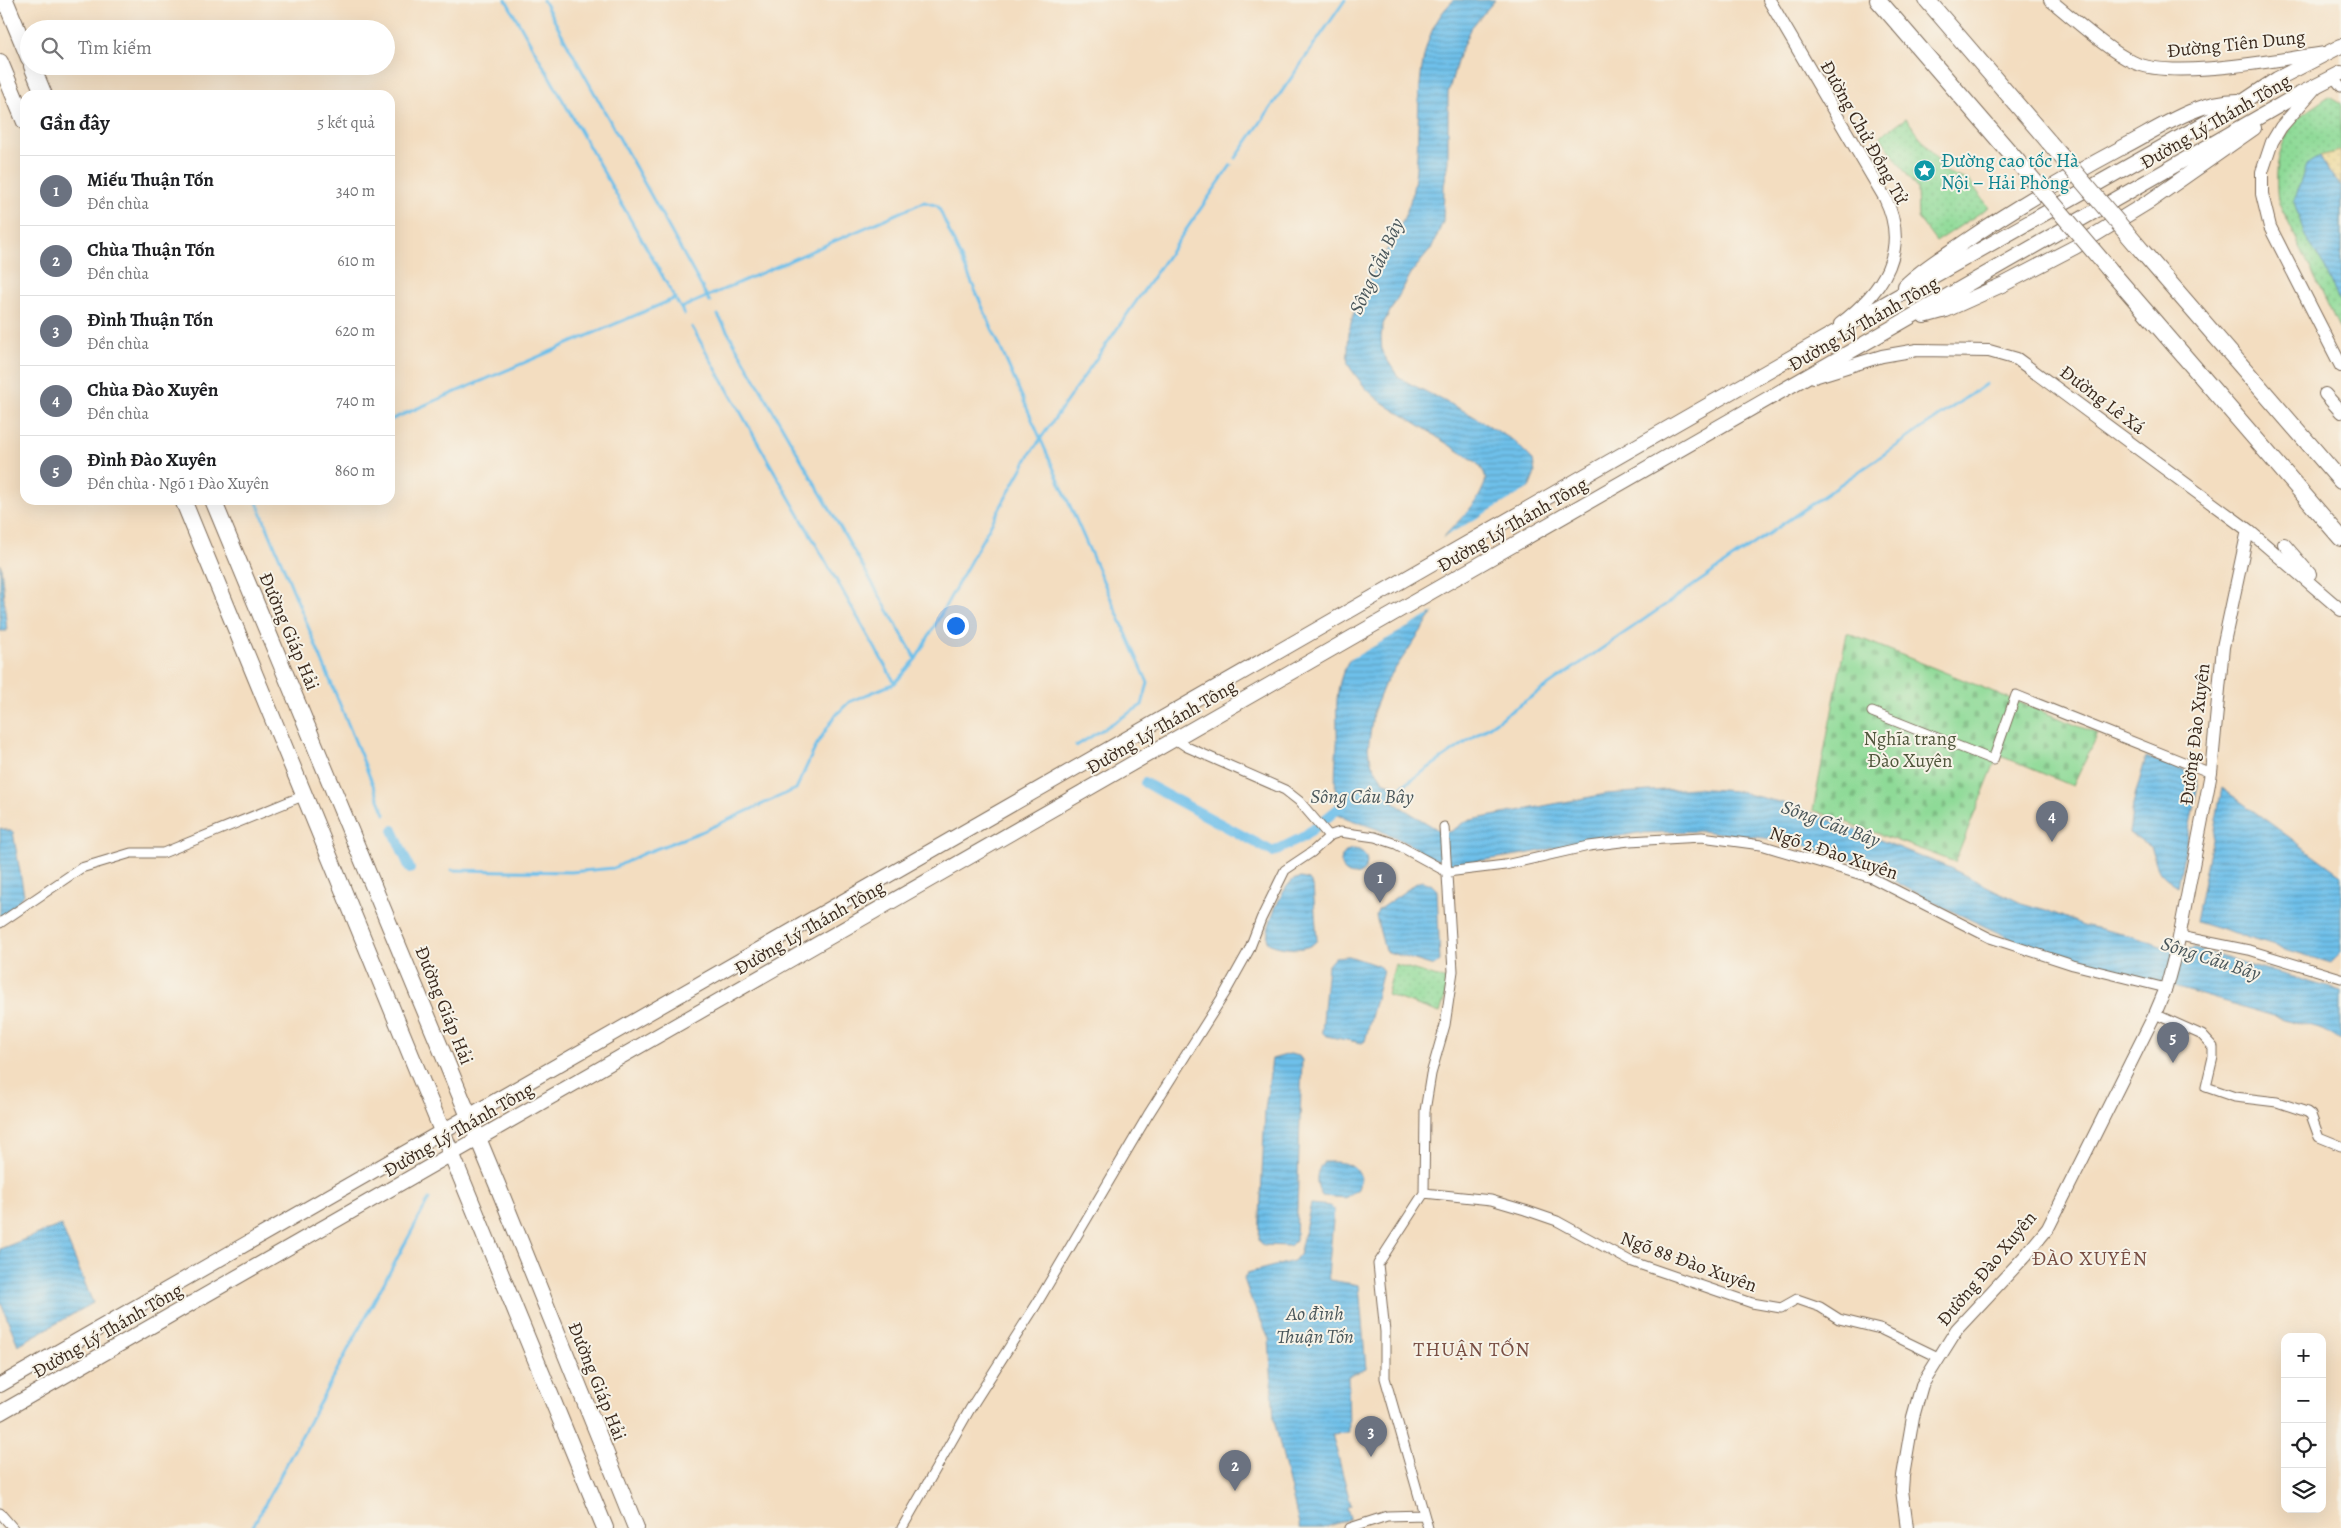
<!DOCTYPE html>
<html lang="vi">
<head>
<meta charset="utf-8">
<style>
  body { margin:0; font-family:Alegreya,serif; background:#f6f6f6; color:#202124 }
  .controls { position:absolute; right:15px; bottom:15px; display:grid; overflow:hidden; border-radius:10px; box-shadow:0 5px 20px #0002 }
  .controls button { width:45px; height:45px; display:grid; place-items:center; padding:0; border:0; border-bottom:1px solid #e0e0e0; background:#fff; color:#202124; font:25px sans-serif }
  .you { position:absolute; left:955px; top:625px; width:18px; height:18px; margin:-12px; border:4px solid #fff; border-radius:50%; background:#1a73e8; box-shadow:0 0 0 8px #1a73e833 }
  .badge { display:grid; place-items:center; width:32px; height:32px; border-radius:50%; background:#c8321e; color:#fff; font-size:16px; font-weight:700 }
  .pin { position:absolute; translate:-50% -41px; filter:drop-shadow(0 1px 2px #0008) }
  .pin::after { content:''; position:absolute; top:26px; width:18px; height:15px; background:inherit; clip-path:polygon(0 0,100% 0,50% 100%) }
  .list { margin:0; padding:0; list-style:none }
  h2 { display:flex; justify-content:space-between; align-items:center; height:65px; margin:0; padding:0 20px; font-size:21px }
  h2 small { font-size:16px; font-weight:400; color:#757577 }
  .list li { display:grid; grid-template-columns:32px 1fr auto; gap:15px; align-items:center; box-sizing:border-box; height:70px; padding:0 20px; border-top:1px solid #e0e0e0 }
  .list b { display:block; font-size:19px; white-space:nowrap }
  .list p { margin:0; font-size:16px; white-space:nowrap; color:#757577 }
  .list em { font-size:16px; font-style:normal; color:#757577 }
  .icon { flex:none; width:28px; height:28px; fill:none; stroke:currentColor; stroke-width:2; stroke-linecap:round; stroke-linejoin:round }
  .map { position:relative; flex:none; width:2341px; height:1528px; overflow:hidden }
  .search { position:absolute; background:#fff; box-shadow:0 5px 20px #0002; left:20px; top:20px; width:375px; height:55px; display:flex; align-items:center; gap:12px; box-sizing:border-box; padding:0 18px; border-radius:28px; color:#757577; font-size:19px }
  .panel { position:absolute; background:#fff; box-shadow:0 5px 20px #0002; left:20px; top:90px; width:375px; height:415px; border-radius:15px }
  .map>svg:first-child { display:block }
</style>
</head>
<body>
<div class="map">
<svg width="2341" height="1528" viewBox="0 0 2341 1528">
  <defs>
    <pattern id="grass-dots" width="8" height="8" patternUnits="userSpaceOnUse" patternTransform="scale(1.25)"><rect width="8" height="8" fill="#8eda97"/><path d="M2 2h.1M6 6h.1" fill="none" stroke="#7bbb82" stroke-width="1.8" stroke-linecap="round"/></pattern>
    <pattern id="sand-dots" width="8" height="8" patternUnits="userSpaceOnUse" patternTransform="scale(1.25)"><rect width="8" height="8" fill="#eeda9e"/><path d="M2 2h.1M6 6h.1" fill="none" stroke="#cdbb88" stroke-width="1.8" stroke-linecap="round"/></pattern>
    <pattern id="cemetery-stones" width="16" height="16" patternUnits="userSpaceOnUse" patternTransform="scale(1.25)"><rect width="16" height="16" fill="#8eda97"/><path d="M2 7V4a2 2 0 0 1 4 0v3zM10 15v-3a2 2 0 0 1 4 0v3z" fill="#7bbb82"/></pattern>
    <pattern id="water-rules" width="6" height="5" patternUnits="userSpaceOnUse" patternTransform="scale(1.25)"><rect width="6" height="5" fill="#6ec0ea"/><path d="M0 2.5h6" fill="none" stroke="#5c9cbd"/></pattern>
  </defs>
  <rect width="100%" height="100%" fill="#f7f3e8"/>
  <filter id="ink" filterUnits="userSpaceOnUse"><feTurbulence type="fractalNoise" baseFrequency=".02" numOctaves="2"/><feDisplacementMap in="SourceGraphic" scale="10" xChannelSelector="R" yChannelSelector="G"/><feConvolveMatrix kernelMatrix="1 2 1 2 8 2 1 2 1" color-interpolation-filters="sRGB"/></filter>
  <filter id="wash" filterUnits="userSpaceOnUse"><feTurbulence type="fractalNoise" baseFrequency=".0096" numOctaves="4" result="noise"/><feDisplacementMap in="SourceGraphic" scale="20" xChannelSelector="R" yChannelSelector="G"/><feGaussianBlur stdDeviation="1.12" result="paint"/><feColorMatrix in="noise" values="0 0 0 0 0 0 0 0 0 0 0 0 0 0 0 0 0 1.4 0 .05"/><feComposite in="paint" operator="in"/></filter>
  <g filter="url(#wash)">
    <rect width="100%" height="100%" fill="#f3ddc0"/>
    <path fill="url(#grass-dots)" stroke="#64825a" d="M2329,96L2341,103V332L2278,201C2274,170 2278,137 2303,114C2311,108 2321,102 2329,96Z
      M1906,118L1946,172L1969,181L1989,207L1936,242L1918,218L1917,189L1880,136Z
      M1395,964L1447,980L1446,993L1440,1013L1387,995Z"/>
    <path fill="url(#sand-dots)" stroke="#94825e" d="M2341,151V186L2329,172L2320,156Z"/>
    <path fill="url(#cemetery-stones)" stroke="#64825a" d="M1847,633L2098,734L2073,786L1998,755L1955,862L1813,810Z"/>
    <path fill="url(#water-rules)" stroke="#547584" d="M1454,0H1495L1470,29L1459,55L1448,93V161L1444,186L1443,222L1431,249L1412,272L1383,324L1381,337L1382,352L1399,378L1468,413L1514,441L1533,460L1535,473L1530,486L1432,615L1384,685L1373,713L1368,749L1372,764L1383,781L1393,785L1398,791L1394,803L1443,833L1452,831L1466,821L1606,794L1694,788L1735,791L1783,803L1815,814L1950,868L2021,903L2046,910L2083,925L2135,937L2169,949L2180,951L2195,949L2341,991V1040L2322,1030L2016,941L1937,904L1864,865L1793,841L1701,831L1637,833L1524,854L1453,865L1433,858L1407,843L1377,829L1338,815C1334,792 1335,768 1337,745C1338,714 1332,691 1348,662C1380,621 1410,580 1442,539C1455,523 1476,507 1483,488C1489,476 1483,470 1475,461C1461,452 1445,443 1431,433C1405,414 1376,405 1357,377C1354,373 1350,368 1348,364C1347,360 1348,353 1348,349C1347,293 1394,253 1410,202C1428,141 1402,46 1454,0Z
      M2320,156L2329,172L2341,186V305L2325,268L2305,236L2294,202L2306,165Z
      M0,564L1,566L7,631H0Z
      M2146,757L2190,773L2196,777L2198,784L2178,886C2154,871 2160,870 2150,847L2129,833L2133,804Z
      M2222,788L2341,875V953L2331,963L2196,922Z
      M0,828L13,832L24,895L5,914L0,916Z
      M1341 862a13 13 0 1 1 26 0a13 13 0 1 1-26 0Z
      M1301,878L1309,880L1313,886L1317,940C1308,953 1281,949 1268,943C1264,930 1280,893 1290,883C1293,879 1296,879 1301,878Z
      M1423,881L1431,884L1437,890L1440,961L1434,966L1385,951L1376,916L1378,910L1418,882Z
      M1349,956L1379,966L1383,971L1365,1041L1362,1043L1326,1036L1322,1032L1328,965L1335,957Z
      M1290,1054L1299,1056L1302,1060L1296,1240L1290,1246L1262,1245L1259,1240L1265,1110L1272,1059Z
      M1323,1162C1340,1162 1353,1161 1361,1178L1358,1189L1345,1198L1322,1196C1315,1183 1315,1174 1323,1162Z
      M1311,1204L1330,1206L1334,1210L1328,1275L1330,1280L1359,1285L1366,1369L1348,1376L1349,1433L1332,1434L1351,1505L1347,1507L1350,1519L1323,1528H1300L1274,1420L1269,1338L1251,1299L1244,1279L1247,1273L1294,1261L1299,1255Z
      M61,1225L93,1303L18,1345L0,1301V1249Z"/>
    <path fill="#f3ddc0" d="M1533,486L1440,609L1344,663L1439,540Z"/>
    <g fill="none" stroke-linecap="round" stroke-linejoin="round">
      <path stroke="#6ec0ea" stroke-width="3" d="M506,0L684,314
        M543,0L710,302
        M1236,158L1345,0
        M681,308L924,202L938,206L1148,683L1142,705L1076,746
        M718,315L916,659
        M692,327L895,683
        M390,420L676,298
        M256,500L385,814
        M1395,791L1986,384
        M452,870L571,872L614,868L642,854L701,832L796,789L817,744L835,716L849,702L895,683L916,659L1030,454L1231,165
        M252,1528L429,1199"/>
      <path stroke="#6ec0ea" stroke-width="10" d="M1145,783L1273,852L1303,837L1348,801
        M393,830L410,869"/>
    </g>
  </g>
  <g filter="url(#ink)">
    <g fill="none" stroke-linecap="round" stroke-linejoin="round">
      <defs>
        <path id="street" d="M2333,77L2341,87
          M1872,712L1993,760L2016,695L2211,773
          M1175,739L1187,747L1285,790L1299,801L1329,836
          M1447,872L1505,865L1589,846L1629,841L1702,837L1761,845L1872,878L1990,938L2073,965L2166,988
          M0,923L81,868L131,853H163L305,795
          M2180,936L2249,950L2341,978
          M2155,1014L2202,1035L2213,1047V1057L2206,1087L2235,1097L2277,1102L2307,1112L2311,1115L2319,1137L2341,1146
          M1424,1193L1491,1200L1525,1210L1557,1221L1630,1261L1752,1303L1781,1308L1797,1299L1820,1307L1839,1319L1880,1329L1938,1357
          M0,1513L13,1528
          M902,1528L970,1409L1036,1305L1148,1115L1225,993L1249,950L1261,919L1285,870L1312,852L1331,835L1340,832L1375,837L1396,844L1447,872
          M1350,1528L1387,1516L1424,1515
          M1428,1528L1385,1378V1332L1378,1264L1424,1193L1425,1111L1431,1074L1445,1025L1453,971L1444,827"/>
        <path id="secondary" d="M1769,0L1885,198C1911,251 1882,292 1840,324
          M2050,0C2073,18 2107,50 2133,62C2172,81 2279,59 2325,53
          M2316,87L2281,127L2272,142L2262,172V194L2270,227L2341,366
          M1814,377L1882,356L1917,350L1989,351L2017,359L2248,530L2341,610
          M2325,394L2341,412
          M2284,544L2310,574
          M1907,1528L1902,1490L1903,1476L1913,1417L1922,1385L1957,1329L2026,1255L2048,1228L2155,1014L2166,988L2178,943L2211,773L2223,647L2248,530"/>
        <path id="primary" d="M1905,286C1923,268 1946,255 1966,241C2017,206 2069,176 2123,147C2158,129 2197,101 2238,101
          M1924,316L1946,310L2004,284L2075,247L2150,201L2254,128
          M0,1385L1893,299L2244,101L2277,79L2341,46
          M0,1413L2294,97L2341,73"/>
        <path id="highway" d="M5,0L29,58
          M1878,0L2017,161
          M1927,0L2049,142
          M0,62L25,122
          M32,66L44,95
          M2142,251L2341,481
          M2108,268L2341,538
          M183,500L605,1528
          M213,500L497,1184L636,1528"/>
      </defs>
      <use href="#street" stroke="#7b6957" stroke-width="11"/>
      <use href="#secondary" stroke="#7b6957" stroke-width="14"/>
      <use href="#primary" stroke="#7b6957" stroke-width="16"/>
      <use href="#highway" stroke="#7b6957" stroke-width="18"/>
      <use href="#street" stroke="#fff" stroke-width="9"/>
      <use href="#secondary" stroke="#fff" stroke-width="12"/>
      <use href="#primary" stroke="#fff" stroke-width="14"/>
      <use href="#highway" stroke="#fff" stroke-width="16"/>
      <defs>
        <path id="highway-bridge" d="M2049,142L2142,251
          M2017,161L2108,268"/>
      </defs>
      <use href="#highway-bridge" stroke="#7b6957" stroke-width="18" stroke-linecap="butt"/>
      <use href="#highway-bridge" stroke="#fff" stroke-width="16"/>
    </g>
  </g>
  <defs>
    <symbol id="sight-disc" viewBox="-11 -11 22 22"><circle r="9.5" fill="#0f9aa8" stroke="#f7f3e8"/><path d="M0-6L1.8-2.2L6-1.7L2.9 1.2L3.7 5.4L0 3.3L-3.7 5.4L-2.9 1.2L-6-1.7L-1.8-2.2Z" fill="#fff"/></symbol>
  </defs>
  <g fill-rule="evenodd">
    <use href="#sight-disc" x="1912" y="158" width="25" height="25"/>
  </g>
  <g text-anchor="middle" stroke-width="4" stroke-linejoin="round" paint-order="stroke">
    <g font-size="19" fill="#3b2a1e" stroke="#f7f3e8">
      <text transform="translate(2236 43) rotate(-6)" y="7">Đường Tiên Dung</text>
      <text transform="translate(2215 121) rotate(-30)" y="7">Đường Lý Thánh Tông</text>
      <text transform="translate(1865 132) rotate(61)" y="7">Đường Chử Đồng Tử</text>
      <text transform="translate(1863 323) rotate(-30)" y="7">Đường Lý Thánh Tông</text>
      <text transform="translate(2103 399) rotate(37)" y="7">Đường Lê Xá</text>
      <text transform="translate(1512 524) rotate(-30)" y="7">Đường Lý Thánh Tông</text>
      <text transform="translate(290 631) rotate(67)" y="7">Đường Giáp Hải</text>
      <text transform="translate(1161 726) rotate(-30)" y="7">Đường Lý Thánh Tông</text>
      <text transform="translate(2194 734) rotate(-83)" y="7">Đường Đào Xuyên</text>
      <text transform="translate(1834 852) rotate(18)" y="7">Ngõ 2 Đào Xuyên</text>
      <text transform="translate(809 927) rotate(-30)" y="7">Đường Lý Thánh Tông</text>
      <text transform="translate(445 1005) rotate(68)" y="7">Đường Giáp Hải</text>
      <text transform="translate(458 1129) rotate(-30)" y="7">Đường Lý Thánh Tông</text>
      <text transform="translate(1689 1261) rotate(20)" y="7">Ngõ 88 Đào Xuyên</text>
      <text transform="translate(1986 1268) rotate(-50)" y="7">Đường Đào Xuyên</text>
      <text transform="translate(107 1330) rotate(-30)" y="7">Đường Lý Thánh Tông</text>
      <text transform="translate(598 1381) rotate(68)" y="7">Đường Giáp Hải</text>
    </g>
    <g font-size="19" fill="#0d838f" stroke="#f7f3e8" text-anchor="start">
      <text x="1941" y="167">Đường cao tốc Hà<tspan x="1941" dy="22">Nội – Hải Phòng</tspan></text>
    </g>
    <g font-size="19" fill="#50563c" stroke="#f7f3e8">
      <text x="1910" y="745">Nghĩa trang<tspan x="1910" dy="22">Đào Xuyên</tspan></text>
    </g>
    <g font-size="20" font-style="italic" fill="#4a575b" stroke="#f7f3e8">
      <text transform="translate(1376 266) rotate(-65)" y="7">Sông Cầu Bây</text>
      <text x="1362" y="803">Sông Cầu Bây</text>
      <text transform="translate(1831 823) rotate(20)" y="7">Sông Cầu Bây</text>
      <text transform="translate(2211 958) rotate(18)" y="7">Sông Cầu Bây</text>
      <text x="1315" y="1320">Ao đình<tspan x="1315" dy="23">Thuận Tốn</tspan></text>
    </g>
    <g font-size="20" letter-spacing="1" fill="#784e43" stroke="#f7f3e8">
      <text x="2090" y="1265">ĐÀO XUYÊN</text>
      <text x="1472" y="1356">THUẬN TỐN</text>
    </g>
  </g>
</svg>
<div class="controls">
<button>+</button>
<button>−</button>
<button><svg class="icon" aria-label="locate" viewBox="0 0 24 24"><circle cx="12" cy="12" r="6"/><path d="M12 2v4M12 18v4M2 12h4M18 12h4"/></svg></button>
<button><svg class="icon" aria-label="layers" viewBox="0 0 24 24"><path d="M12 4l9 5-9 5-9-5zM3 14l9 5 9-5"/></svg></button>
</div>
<div class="you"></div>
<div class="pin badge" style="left:1380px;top:903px;background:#6b7280">1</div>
<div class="pin badge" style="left:1235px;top:1491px;background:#6b7280">2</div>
<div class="pin badge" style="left:1371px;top:1457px;background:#6b7280">3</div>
<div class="pin badge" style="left:2052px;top:842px;background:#6b7280">4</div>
<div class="pin badge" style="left:2173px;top:1063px;background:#6b7280">5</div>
<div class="search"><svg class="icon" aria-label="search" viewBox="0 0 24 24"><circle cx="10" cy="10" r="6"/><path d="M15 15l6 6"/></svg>Tìm kiếm</div>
<section class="panel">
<h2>Gần đây<small>5 kết quả</small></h2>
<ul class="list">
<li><span class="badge" style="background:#6b7280">1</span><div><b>Miếu Thuận Tốn</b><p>Đền chùa</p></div><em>340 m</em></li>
<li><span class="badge" style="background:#6b7280">2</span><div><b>Chùa Thuận Tốn</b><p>Đền chùa</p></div><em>610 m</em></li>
<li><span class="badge" style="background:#6b7280">3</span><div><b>Đình Thuận Tốn</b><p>Đền chùa</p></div><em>620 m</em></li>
<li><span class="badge" style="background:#6b7280">4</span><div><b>Chùa Đào Xuyên</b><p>Đền chùa</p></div><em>740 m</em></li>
<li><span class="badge" style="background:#6b7280">5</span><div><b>Đình Đào Xuyên</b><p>Đền chùa · Ngõ 1 Đào Xuyên</p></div><em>860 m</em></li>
</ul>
</section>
</div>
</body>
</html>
